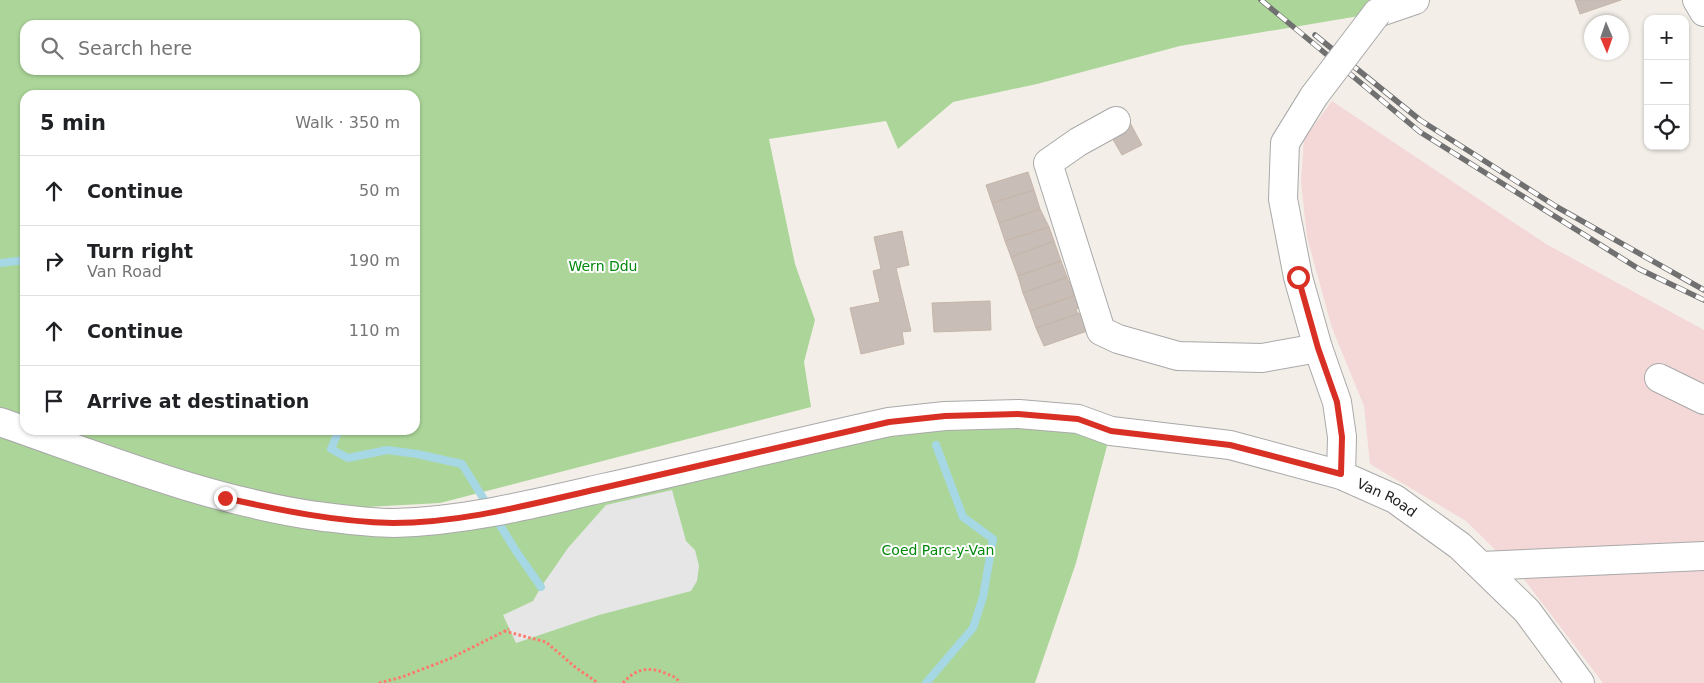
<!DOCTYPE html>
<html lang="en">
<head>
<meta charset="utf-8">
<style>
  body { margin:0; font-family:"DejaVu Sans",sans-serif; background:#f6f6f6; color:#202124 }
  .controls { position:absolute; right:15px; top:15px; display:grid; overflow:hidden; border-radius:10px; box-shadow:0 1px 4px #0004 }
  .controls button { width:45px; height:45px; display:grid; place-items:center; padding:0; border:0; border-bottom:1px solid #e0e0e0; background:#fff; color:#202124; font:25px sans-serif }
  .compass { position:absolute; left:1584px; top:15px; width:45px; height:45px; border-radius:50%; background:#fff; box-shadow:0 1px 4px #0004; rotate:178deg }
  .stop { position:absolute; width:15px; height:15px; margin:-11px; border:4px solid #d93025; border-radius:50%; background:#fff }
  .stop.end { background:#d93025; border-color:#fff; box-shadow:0 1px 5px #0008 }
  .list { margin:0; padding:0; list-style:none }
  h2 { display:flex; justify-content:space-between; align-items:center; height:65px; margin:0; padding:0 20px; font-size:21px }
  h2 small { font-size:16px; font-weight:400; color:#757577 }
  .list li { display:grid; grid-template-columns:32px 1fr auto; gap:15px; align-items:center; box-sizing:border-box; height:70px; padding:0 20px; border-top:1px solid #e0e0e0 }
  .list b { display:block; font-size:19px; white-space:nowrap }
  .list p { margin:0; font-size:16px; white-space:nowrap; color:#757577 }
  .list em { font-size:16px; font-style:normal; color:#757577 }
  .icon { flex:none; width:28px; height:28px; fill:none; stroke:currentColor; stroke-width:2; stroke-linecap:round; stroke-linejoin:round }
  .map { position:relative; flex:none; width:1704px; height:683px; overflow:hidden }
  .search { position:absolute; background:#fff; box-shadow:0 1px 4px #0004; left:20px; top:20px; width:400px; height:55px; display:flex; align-items:center; gap:12px; box-sizing:border-box; padding:0 18px; border-radius:15px; color:#757577; font-size:19px }
  .panel { position:absolute; background:#fff; box-shadow:0 1px 4px #0004; left:20px; top:90px; width:400px; height:345px; border-radius:15px }
  .map>svg:first-child { display:block }
</style>
</head>
<body>
<div class="map">
<svg width="1704" height="683" viewBox="0 0 1704 683">
  <rect width="100%" height="100%" fill="#f3efe8"/>
  <path fill="#f4d7d7" d="M1332,101L1546,244L1704,330V683H1603L1520,574L1466,521L1370,464L1364,406L1332,328L1307,237L1301,182L1304,139Z"/>
  <path fill="#acd699" fill-rule="evenodd" d="M0,0H1415L1377,13L1180,46L1037,84L953,102L898,149L886,121L769,139L795,264L815,320L804,362L811,407L440,503L293,511L393,523L889,422L1111,431L1076,563L1035,683H0ZM25,25H415V70H25ZM25,95H415V430H25Z"/>
  <path fill="#e6e6e6" d="M672,490L686,541L695,550L699,566L697,581L691,591L599,615L516,643L503,615L533,601L541,587L568,548L606,505Z"/>
  <g fill="none" stroke-linecap="round" stroke-linejoin="round">
    <path stroke="#a5d7e4" stroke-width="8" d="M0,263L25,260
      M339,430L331,449L348,458L387,450L417,454L462,464L516,551L541,587
      M926,683L973,628L983,597L993,539L963,517L936,445"/>
  </g>
  <path fill="#c8beb7" stroke="#c6b5a9" d="M1575,0H1621L1580,14Z
    M1129,121L1142,145L1122,155L1108,131Z
    M1028,172L1034,190L992,203L986,185Z
    M1034,190L1040,209L999,223L992,203Z
    M1040,209L1049,227L1005,241L999,223Z
    M1049,227L1054,241L1011,257L1005,241Z
    M902,231L909,265L896,268L911,331L902,332L904,344L861,354L850,308L880,302L873,271L881,269L874,237Z
    M1054,241L1061,261L1018,276L1011,257Z
    M1061,261L1067,277L1023,293L1018,276Z
    M1067,277L1075,295L1030,311L1023,293Z
    M1080,294L1085,307L1076,309L1078,314L1036,328L1030,311Z
    M990,301L991,330L934,332L932,303Z
    M1086,311L1093,329L1044,346L1036,328Z"/>
  <g fill="none" stroke-linecap="round" stroke-linejoin="round">
    <defs>
      <g id="minor">
        <path d="M1697,0L1704,12"/>
        <path d="M1377,13L1415,0"/>
        <path d="M1314,96L1285,143L1283,199L1298,277L1318,348L1337,402L1342,437L1341,475"/>
        <path d="M1116,121L1078,142L1048,163L1101,331L1118,339L1178,356L1262,358L1318,348"/>
        <path d="M1659,378L1704,400"/>
        <path id="s1" d="M0,422C104,458 207,500 317,516C342,519 368,523 394,523C465,521 534,504 603,488C698,467 793,443 889,422L945,416L1019,414L1078,419L1111,431L1230,445L1341,475L1395,499L1460,546L1527,611L1580,683"/>
        <path d="M1481,566L1704,556"/>
      </g>
    </defs>
    <use href="#minor" stroke="#a9a9a9" stroke-width="30"/>
    <path stroke="#ff796d" stroke-width="3" stroke-dasharray="2.5 2.5" stroke-linecap="butt" d="M504,631L546,642L575,667L598,683
      M379,683L402,677L449,659L509,629
      M623,683C636,668 650,666 667,674C673,676 676,677 680,683"/>
    <use href="#minor" stroke="#fff" stroke-width="28"/>
    <defs>
      <path id="rail" d="M1261,0L1420,132L1639,269L1704,300
        M1315,35L1420,120L1557,207L1704,290"/>
    </defs>
    <use href="#rail" stroke="#707070" stroke-width="5.5"/>
    <use href="#rail" stroke="#fff" stroke-width="4" stroke-dasharray="11" stroke-linecap="butt"/>
    <defs>
      <path id="minor-bridge" d="M1314,96L1377,13"/>
    </defs>
    <use href="#minor-bridge" stroke="#a9a9a9" stroke-width="30" stroke-linecap="butt"/>
    <use href="#minor-bridge" stroke="#fff" stroke-width="28"/>
  </g>
  <g fill="none" stroke-linecap="round" stroke-linejoin="round">
    <path stroke="#d93025" stroke-width="6" d="M225,498C280,510 336,522 393,523C462,523 531,504 598,489C695,467 792,444 889,422L945,416L1018,414L1078,419L1111,431L1230,445L1341,474L1342,437L1337,402L1318,348L1298,277"/>
  </g>
  <g text-anchor="middle" stroke-width="4" stroke-linejoin="round" paint-order="stroke">
    <g font-size="14" fill="#02890a" stroke="#fff">
      <text x="603" y="271">Wern Ddu</text>
      <text x="938" y="555">Coed Parc-y-Van</text>
    </g>
    <g font-size="14" fill="#222" stroke="#fff">
      <text dy="5" stroke="none"><textPath href="#s1" startOffset="1425">Van Road</textPath></text>
    </g>
  </g>
</svg>
<div class="controls">
<button>+</button>
<button>−</button>
<button><svg class="icon" aria-label="locate" viewBox="0 0 24 24"><circle cx="12" cy="12" r="6"/><path d="M12 2v4M12 18v4M2 12h4M18 12h4"/></svg></button>
</div>
<svg class="compass" viewBox="-18 -18 36 36"><path d="M0-13l5 13h-10z" fill="#e53935"/><path d="M0 13l5-13h-10z" fill="#757577"/></svg>
<div class="stop" style="left:1298px;top:277px"></div>
<div class="stop end" style="left:225px;top:498px"></div>
<div class="search"><svg class="icon" aria-label="search" viewBox="0 0 24 24"><circle cx="10" cy="10" r="6"/><path d="M15 15l6 6"/></svg>Search here</div>
<section class="panel">
<h2>5 min<small>Walk · 350 m</small></h2>
<ul class="list">
<li><svg class="icon" aria-label="ahead" viewBox="0 0 24 24"><path d="M12 20V5M6 11l6-6 6 6"/></svg><div><b>Continue</b></div><em>50 m</em></li>
<li><svg class="icon" aria-label="right" viewBox="0 0 24 24"><path d="M7 20v-9h11M14 6l5 5-5 5"/></svg><div><b>Turn right</b><p>Van Road</p></div><em>190 m</em></li>
<li><svg class="icon" aria-label="ahead" viewBox="0 0 24 24"><path d="M12 20V5M6 11l6-6 6 6"/></svg><div><b>Continue</b></div><em>110 m</em></li>
<li><svg class="icon" aria-label="arrive" viewBox="0 0 24 24"><path d="M6 21V4h12l-3 4 3 4H6"/></svg><div><b>Arrive at destination</b></div></li>
</ul>
</section>
</div>
</body>
</html>
